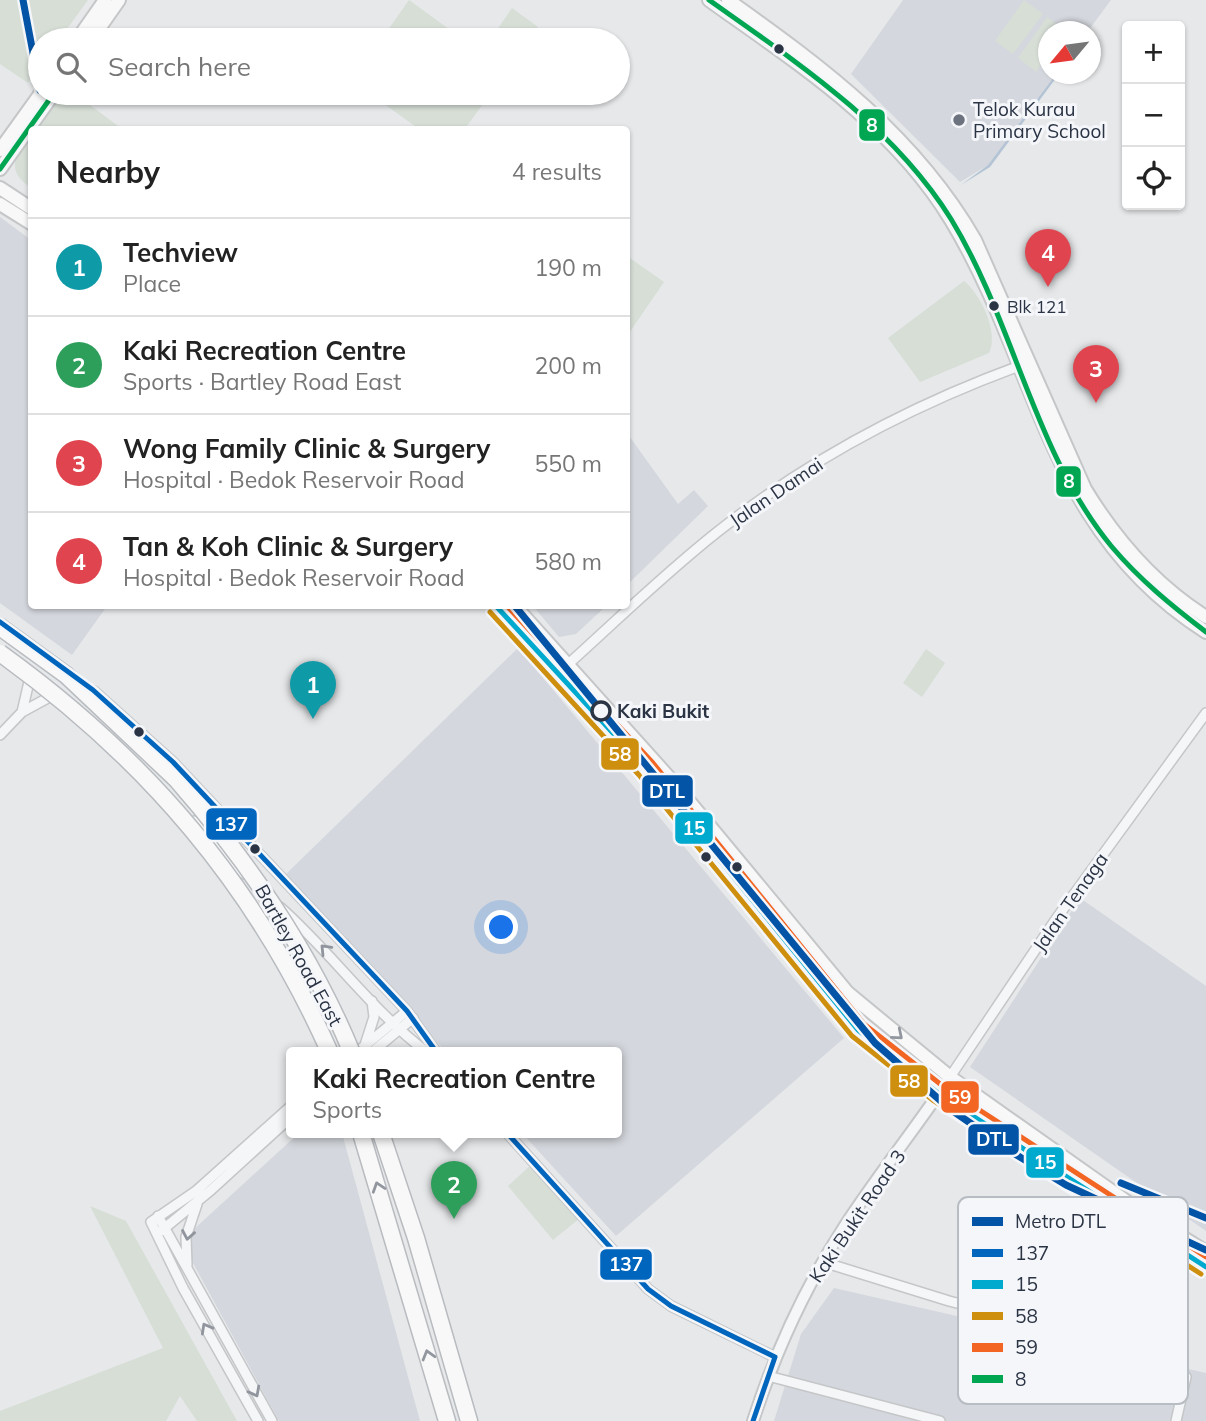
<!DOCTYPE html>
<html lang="en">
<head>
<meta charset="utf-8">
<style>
  body { margin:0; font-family:Mulish,sans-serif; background:#f6f6f6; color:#222 }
  .controls { position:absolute; right:21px; top:21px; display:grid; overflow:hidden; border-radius:7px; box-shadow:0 2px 5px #0004 }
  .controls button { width:63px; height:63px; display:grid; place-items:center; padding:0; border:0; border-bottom:2px solid #e0e0e0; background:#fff; color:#222; font:35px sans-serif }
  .compass { position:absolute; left:1038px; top:21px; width:63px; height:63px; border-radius:50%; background:#fff; box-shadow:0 2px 5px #0004; rotate:241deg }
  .you { position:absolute; left:502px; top:928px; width:24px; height:24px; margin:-18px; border:5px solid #fff; border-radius:50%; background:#1a73e8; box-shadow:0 0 0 10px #1a73e833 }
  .badge { display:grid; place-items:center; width:46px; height:46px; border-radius:50%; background:#6c737f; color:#fff; font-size:23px; font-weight:700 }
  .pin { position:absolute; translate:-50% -58px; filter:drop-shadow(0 2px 4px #0008) }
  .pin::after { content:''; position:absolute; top:37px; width:24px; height:21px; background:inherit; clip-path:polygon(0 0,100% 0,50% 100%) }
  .popup { position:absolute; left:286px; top:1047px; width:336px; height:91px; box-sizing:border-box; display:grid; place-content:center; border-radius:7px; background:#fff; filter:drop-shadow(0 2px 5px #0005); font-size:23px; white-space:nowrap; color:#767676 }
  .popup b { font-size:26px; color:#222 }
  .popup::after { content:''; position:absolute; left:50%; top:100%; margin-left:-14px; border:14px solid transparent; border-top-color:#fff }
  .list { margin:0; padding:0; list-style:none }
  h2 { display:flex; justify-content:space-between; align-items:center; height:91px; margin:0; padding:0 28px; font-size:30px }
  h2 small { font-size:23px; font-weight:400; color:#767676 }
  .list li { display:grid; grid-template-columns:46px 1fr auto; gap:21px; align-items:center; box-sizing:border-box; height:98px; padding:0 28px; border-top:2px solid #e0e0e0 }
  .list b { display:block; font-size:26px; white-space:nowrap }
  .list p { margin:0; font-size:23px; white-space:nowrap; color:#767676 }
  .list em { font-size:23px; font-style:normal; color:#767676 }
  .icon { flex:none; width:38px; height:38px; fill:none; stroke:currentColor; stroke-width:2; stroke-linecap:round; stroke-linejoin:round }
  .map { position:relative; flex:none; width:1206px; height:1421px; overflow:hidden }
  .search { position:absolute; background:#fff; box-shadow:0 2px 5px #0004; left:28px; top:28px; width:602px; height:77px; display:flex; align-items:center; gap:18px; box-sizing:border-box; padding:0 24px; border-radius:38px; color:#767676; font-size:26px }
  .panel { position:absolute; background:#fff; box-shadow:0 2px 5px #0004; left:28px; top:126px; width:602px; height:483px; border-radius:7px }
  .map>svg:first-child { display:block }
</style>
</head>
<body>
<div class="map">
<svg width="1206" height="1421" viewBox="0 0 1206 1421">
  <rect width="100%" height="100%" fill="#e6e8ea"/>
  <path fill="#d4d7dd" d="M903,0H1111L1088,31L1048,32V74H1056L988,165L960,182L851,74Z
    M0,217L31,240L32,606H107L72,655L0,603Z
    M627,433L678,504L694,490L708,506L627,585Z
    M533,606H606L576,634L559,637Z
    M518,648L844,1038L616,1236L522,1133H617V1053H447L284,876Z
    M1080,898L1206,986V1231L970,1067Z
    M299,1133H342L420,1421H279L181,1241Z
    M834,1288L1206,1373V1421H774L801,1334Z"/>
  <path fill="#d6ded6" d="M0,0H88L59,40H40V67L28,83L0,64Z
    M409,0L464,40H381Z
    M1024,0L1043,14L1013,54L995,41Z
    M512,8L538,27L529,40H490Z
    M1047,17L1066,31L1048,32V54L1036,72L1018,58Z
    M59,93H74L122,129L35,130Z
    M369,93H491L464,130L419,129Z
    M31,134V188C4,169 16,157 31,134Z
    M627,256L664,282L627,336Z
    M964,281C981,295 999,332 989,353L920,382L888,338Z
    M926,649L945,663L922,697L903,683Z
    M532,1164L580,1218L553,1240L508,1186Z
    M90,1206L126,1221L237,1421H197L180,1396L166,1421H0V1411L163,1348Z"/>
  <path fill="#b4c4d5" d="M1056,74H1059L990,167L961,185L988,165Z"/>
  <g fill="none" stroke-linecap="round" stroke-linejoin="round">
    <defs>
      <path id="minor" d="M565,667C615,622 663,575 716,533C808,460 912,405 1022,365
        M94,691L173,762L407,1011L437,1053
        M22,712L31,673
        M0,735L22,712L55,694
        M194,821L244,874
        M280,907C332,953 373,1012 428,1053
        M365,1045L374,1017L372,1001
        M356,1053L407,1011
        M371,1053L413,1018
        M950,1077L1056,919L1206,713
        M507,1133L648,1289L671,1306L775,1357
        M158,1216L272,1421
        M161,1231L211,1190L291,1117
        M823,1262L949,1301L1157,1355L1176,1364L1186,1377L1176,1421
        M187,1265L186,1237L197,1204
        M768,1376L940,1421
        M258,1421L183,1288L151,1222L196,1191L291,1106"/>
      <path id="tertiary" d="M753,1421C775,1353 805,1287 844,1227C877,1176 916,1128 950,1077"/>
      <path id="secondary" d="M709,0C797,63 893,124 951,220C1040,367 1045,530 1206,632
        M728,0C824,68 915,136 975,240L1085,489C1116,540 1155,585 1206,617
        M77,40L105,0
        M91,40L119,0
        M0,150L41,93
        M0,169L54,93
        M0,188L32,209
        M0,204L32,224
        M496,606L646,769L858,1030L939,1094L1206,1267
        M515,606L674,783L848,993L950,1077L1130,1204L1206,1252"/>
      <path id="trunk" d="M0,627L66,675L176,779
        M361,1133L447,1421
        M381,1133L416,1238L469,1421"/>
    </defs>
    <use href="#minor" stroke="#c4c6c8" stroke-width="12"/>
    <use href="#tertiary" stroke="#c4c6c8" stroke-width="14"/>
    <use href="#secondary" stroke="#c4c6c8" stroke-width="16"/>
    <use href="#trunk" stroke="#b8bbbf" stroke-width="19"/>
    <use href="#minor" stroke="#f5f6f7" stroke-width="9"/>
    <use href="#tertiary" stroke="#f5f6f7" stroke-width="10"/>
    <use href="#secondary" stroke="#f8f8f8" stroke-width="12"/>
    <use href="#trunk" stroke="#f8f8f8" stroke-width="16"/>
    <defs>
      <path id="trunk-bridge" d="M0,653C147,759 256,886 330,1053
        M176,779C248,861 310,951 352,1053"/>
    </defs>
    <use href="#trunk-bridge" stroke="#b8bbbf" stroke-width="19" stroke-linecap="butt"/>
    <use href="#trunk-bridge" stroke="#f8f8f8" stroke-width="16"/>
    <defs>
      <path id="bus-1" d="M0,622L93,690L173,762L407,1011L437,1053
        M507,1133L648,1289L671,1306L775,1357
        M753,1421L775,1357"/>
      <path id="bus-2" d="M496,606L646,769L858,1030L939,1094L1206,1267"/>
      <path id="bus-3" d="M490,612L639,775L852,1036L934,1101L1201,1274"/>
      <path id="bus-4" d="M507,606L653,763L864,1024L944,1087L1206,1257"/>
      <path id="bus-5" d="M709,0C798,63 892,125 951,219C1014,322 1034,453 1112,547C1140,580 1172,606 1206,632
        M0,169L54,93"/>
    </defs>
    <use href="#bus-1" stroke="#f4f6f9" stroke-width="10"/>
    <use href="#bus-2" stroke="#f4f6f9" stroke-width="10"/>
    <use href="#bus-3" stroke="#f4f6f9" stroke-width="10"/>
    <use href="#bus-4" stroke="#f4f6f9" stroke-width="10"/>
    <use href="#bus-5" stroke="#f4f6f9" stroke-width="10"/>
    <use href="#bus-1" stroke="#0065bd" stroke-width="5"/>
    <use href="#bus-2" stroke="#00a9ce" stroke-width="5"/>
    <use href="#bus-3" stroke="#ce8f0e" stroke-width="5"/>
    <use href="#bus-4" stroke="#f26522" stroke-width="5"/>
    <use href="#bus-5" stroke="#00a651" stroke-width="5"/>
    <defs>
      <path id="metro-1" d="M23,0L40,90
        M515,606L875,1043L950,1109L1015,1154L1066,1185L1206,1250
        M1121,1183L1206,1218"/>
    </defs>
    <use href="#metro-1" stroke="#f4f6f9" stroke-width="12"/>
    <use href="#metro-1" stroke="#0354a6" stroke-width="7"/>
  </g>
  <defs><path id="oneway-chevron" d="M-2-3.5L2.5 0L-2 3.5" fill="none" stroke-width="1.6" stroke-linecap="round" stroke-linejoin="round" transform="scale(1.75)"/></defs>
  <g stroke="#90959e">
    <use href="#oneway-chevron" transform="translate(325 949) rotate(-134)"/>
    <use href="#oneway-chevron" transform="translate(188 1235) rotate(100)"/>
    <use href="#oneway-chevron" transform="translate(206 1328) rotate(-119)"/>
    <use href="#oneway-chevron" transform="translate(255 1392) rotate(62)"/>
  </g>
  <g stroke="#92969e">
    <use href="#oneway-chevron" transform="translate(898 1035) rotate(40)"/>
    <use href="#oneway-chevron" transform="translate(378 1187) rotate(-108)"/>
    <use href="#oneway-chevron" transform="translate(428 1355) rotate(-106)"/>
  </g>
  <g fill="#2b3445" stroke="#f4f6f9" stroke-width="2.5">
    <circle cx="779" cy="49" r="6"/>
    <circle cx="994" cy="306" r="6"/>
    <circle cx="139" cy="732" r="6"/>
    <circle cx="255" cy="849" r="6"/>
    <circle cx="706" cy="857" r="6"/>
    <circle cx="737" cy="867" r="6"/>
  </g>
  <circle fill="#6c737f" stroke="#f4f6f9" stroke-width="2.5" cx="959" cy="120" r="7"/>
  <circle fill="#f4f6f9" stroke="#2b3445" stroke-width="3.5" cx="601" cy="711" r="9"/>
  <g text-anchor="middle" stroke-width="6" stroke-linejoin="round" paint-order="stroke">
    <g font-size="17" fill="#2b3445" stroke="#f4f6f9" text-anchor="start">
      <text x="1007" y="313">Blk 121</text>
    </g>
    <g font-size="19" fill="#2b3445" stroke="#f4f6f9" text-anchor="start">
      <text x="973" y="116">Telok Kurau<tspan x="973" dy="22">Primary School</tspan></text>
    </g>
    <g font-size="19" fill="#2b3445" stroke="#f4f6f9">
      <text transform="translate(776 492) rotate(-34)" y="7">Jalan Damai</text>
      <text transform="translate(1070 902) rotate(-55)" y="7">Jalan Tenaga</text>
      <text transform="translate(299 955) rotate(61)" y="7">Bartley Road East</text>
      <text transform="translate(857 1216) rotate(-56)" y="7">Kaki Bukit Road 3</text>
    </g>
    <g font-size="19" font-weight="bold" fill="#2b3445" stroke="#f4f6f9" text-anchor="start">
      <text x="617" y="718">Kaki Bukit</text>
    </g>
  </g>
  <rect x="958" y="1197" width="230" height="207" rx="10" fill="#f4f6f9" stroke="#b8bcc3" stroke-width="2"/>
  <rect x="972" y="1217" width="31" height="9" fill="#0354a6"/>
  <rect x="972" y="1249" width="31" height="8" fill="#0065bd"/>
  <rect x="972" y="1280" width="31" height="9" fill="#00a9ce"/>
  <rect x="972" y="1312" width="31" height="8" fill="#ce8f0e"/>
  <rect x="972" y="1343" width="31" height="9" fill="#f26522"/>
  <rect x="972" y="1375" width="31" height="8" fill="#00a651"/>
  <g font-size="19" fill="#2b3445">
    <text x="1015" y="1228">Metro DTL</text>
    <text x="1015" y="1260">137</text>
    <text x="1015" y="1291">15</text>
    <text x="1015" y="1323">58</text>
    <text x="1015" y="1354">59</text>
    <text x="1015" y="1386">8</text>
  </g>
  <g stroke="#f4f6f9" stroke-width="2.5">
    <rect x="858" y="108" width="28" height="34" rx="7" fill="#00a651"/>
    <rect x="1055" y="465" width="27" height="33" rx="7" fill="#00a651"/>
    <rect x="600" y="737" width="40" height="34" rx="7" fill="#ce8f0e"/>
    <rect x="641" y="774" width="53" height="34" rx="7" fill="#0354a6"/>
    <rect x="205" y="807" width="53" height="34" rx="7" fill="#0065bd"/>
    <rect x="674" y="811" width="40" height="34" rx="7" fill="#00a9ce"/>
    <rect x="889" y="1064" width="40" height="34" rx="7" fill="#ce8f0e"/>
    <rect x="940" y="1080" width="40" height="34" rx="7" fill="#f26522"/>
    <rect x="967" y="1123" width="53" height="33" rx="7" fill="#0354a6"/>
    <rect x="1025" y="1146" width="40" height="33" rx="7" fill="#00a9ce"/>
    <rect x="599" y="1248" width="54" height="33" rx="7" fill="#0065bd"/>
  </g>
  <g font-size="19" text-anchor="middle" font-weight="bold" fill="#fff">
    <text x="872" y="132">8</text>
    <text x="1069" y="488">8</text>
    <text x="620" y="761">58</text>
    <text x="667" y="798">DTL</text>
    <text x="231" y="831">137</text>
    <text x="694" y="835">15</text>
    <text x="909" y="1088">58</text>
    <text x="960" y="1104">59</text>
    <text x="994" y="1146">DTL</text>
    <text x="1045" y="1169">15</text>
    <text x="626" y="1271">137</text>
  </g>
</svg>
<div class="controls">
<button>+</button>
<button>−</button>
<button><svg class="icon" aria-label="locate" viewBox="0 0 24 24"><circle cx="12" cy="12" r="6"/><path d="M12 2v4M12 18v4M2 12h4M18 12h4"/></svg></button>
</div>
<svg class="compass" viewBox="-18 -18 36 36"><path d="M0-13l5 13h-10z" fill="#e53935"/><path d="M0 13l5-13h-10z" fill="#767676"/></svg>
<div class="you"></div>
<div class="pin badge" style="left:313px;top:719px;background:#0f9aa8">1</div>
<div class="pin badge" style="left:454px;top:1219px;background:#2e9e5b">2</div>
<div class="popup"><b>Kaki Recreation Centre</b>Sports</div>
<div class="pin badge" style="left:1096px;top:403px;background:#e0444e">3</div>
<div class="pin badge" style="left:1048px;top:287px;background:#e0444e">4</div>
<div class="search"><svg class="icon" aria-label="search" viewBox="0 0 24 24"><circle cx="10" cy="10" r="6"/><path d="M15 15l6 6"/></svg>Search here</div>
<section class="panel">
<h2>Nearby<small>4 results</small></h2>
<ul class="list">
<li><span class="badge" style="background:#0f9aa8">1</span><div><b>Techview</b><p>Place</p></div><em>190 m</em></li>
<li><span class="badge" style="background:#2e9e5b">2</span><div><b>Kaki Recreation Centre</b><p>Sports · Bartley Road East</p></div><em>200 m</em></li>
<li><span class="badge" style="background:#e0444e">3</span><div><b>Wong Family Clinic &amp; Surgery</b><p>Hospital · Bedok Reservoir Road</p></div><em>550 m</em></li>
<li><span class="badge" style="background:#e0444e">4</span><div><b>Tan &amp; Koh Clinic &amp; Surgery</b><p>Hospital · Bedok Reservoir Road</p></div><em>580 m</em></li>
</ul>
</section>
</div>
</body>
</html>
